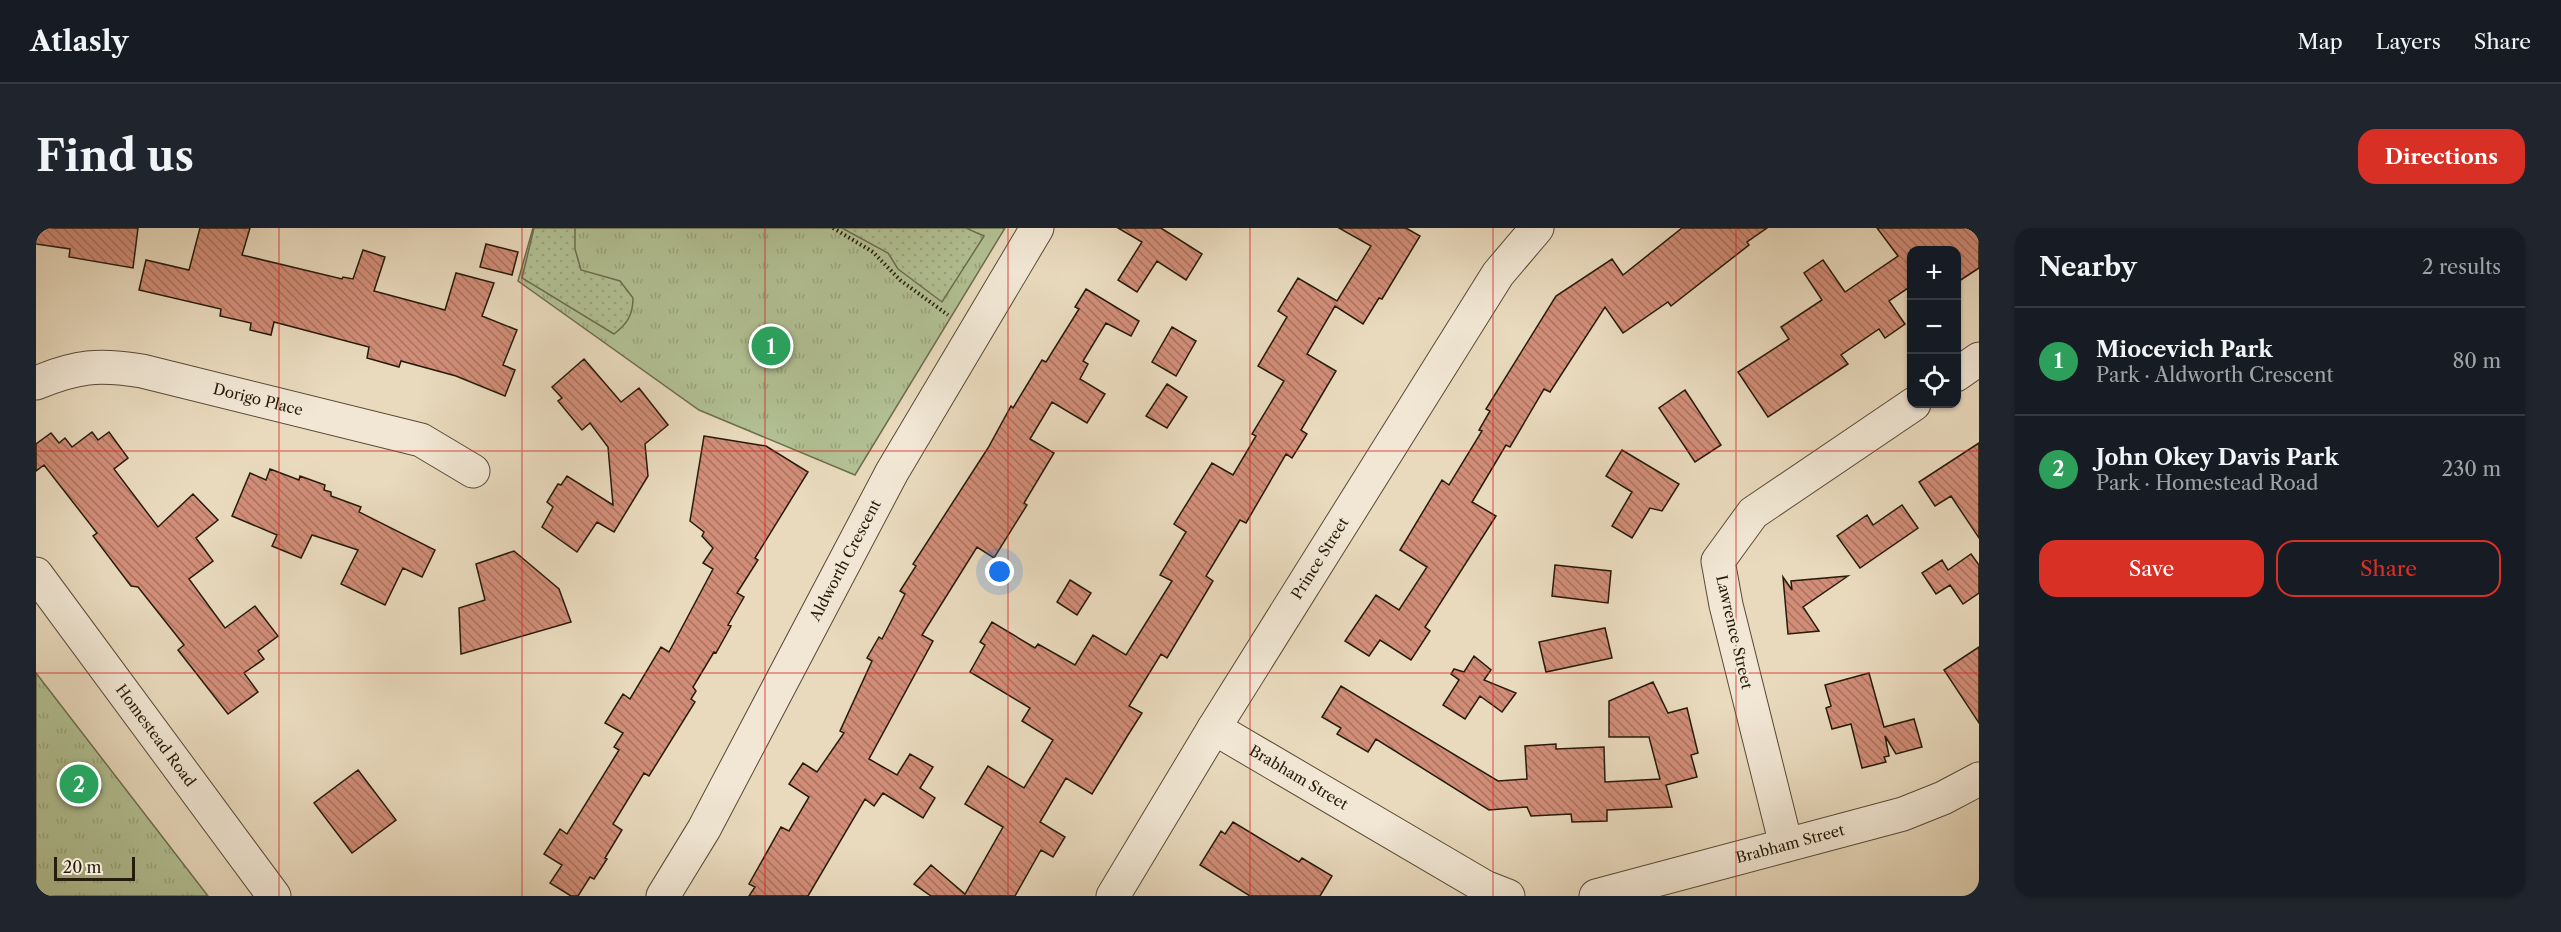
<!DOCTYPE html>
<html lang="en">
<head>
<meta charset="utf-8">
<style>
  body { margin:0; font-family:"Libre Caslon Text",serif; background:#20242c; color:#f1f3f6 }
  .controls { position:absolute; right:18px; top:18px; display:grid; overflow:hidden; border-radius:12px; box-shadow:0 2px 4px #0004 }
  .controls button { width:54px; height:54px; display:grid; place-items:center; padding:0; border:0; border-bottom:2px solid #363941; background:#171b24; color:#f1f3f6; font:30px sans-serif }
  .scale { position:absolute; left:18px; bottom:15px; width:81px; box-sizing:border-box; padding-left:6px; border:3px solid #271b0a; border-top:0; font-size:16px; line-height:21px; white-space:nowrap; color:#271b0a; -webkit-text-stroke:4px #f1e7d4; paint-order:stroke }
  .you { position:absolute; left:964px; top:344px; width:21px; height:21px; margin:-15px; border:4px solid #fff; border-radius:50%; background:#1a73e8; box-shadow:0 0 0 9px #1a73e833 }
  .badge { display:grid; place-items:center; width:39px; height:39px; border-radius:50%; background:#d93025; color:#fff; font-size:20px; font-weight:700 }
  .pin { position:absolute; translate:-50% -50%; border:3px solid #fff; box-shadow:0 2px 6px #0006 }
  .list { margin:0; padding:0; list-style:none }
  h2 { display:flex; justify-content:space-between; align-items:center; height:78px; margin:0; padding:0 24px; font-size:26px }
  h2 small { font-size:20px; font-weight:400; color:#9ea1a6 }
  .list li { display:grid; grid-template-columns:39px 1fr auto; gap:18px; align-items:center; box-sizing:border-box; height:108px; padding:0 24px; border-top:2px solid #363941 }
  .list b { display:block; font-size:22px; white-space:nowrap }
  .list p { margin:0; font-size:20px; white-space:nowrap; color:#9ea1a6 }
  .list em { font-size:20px; font-style:normal; color:#9ea1a6 }
  .actions { display:flex; gap:12px; padding:18px 24px }
  .actions a { flex:1; padding:14px 0; border:2px solid #d93025; border-radius:18px; text-align:center; font-size:21px; color:#d93025 }
  .actions .main { background:#d93025; color:#fff }
  .icon { flex:none; width:33px; height:33px; fill:none; stroke:currentColor; stroke-width:2; stroke-linecap:round; stroke-linejoin:round }
  .map { position:relative; flex:none; width:1943px; height:668px; overflow:hidden; border-radius:18px }
  header { display:flex; align-items:center; gap:36px; box-sizing:border-box; height:84px; padding:0 30px; background:#171b24; border-bottom:2px solid #363941 }
  header strong { font-size:28px }
  nav { display:flex; gap:33px; margin-inline-start:auto; font-size:21px }
  .intro { display:flex; align-items:center; justify-content:space-between; box-sizing:border-box; height:144px; padding:0 36px }
  h1 { margin:0; font-size:42px }
  .button { padding:15px 27px; border-radius:18px; background:#d93025; color:#fff; font-size:21px; font-weight:700 }
  main { display:flex; gap:36px; padding:0 36px }
  aside { flex:1; background:#171b24; border-radius:18px; box-shadow:0 2px 4px #0004 }
  .map>svg:first-child { display:block }
</style>
</head>
<body>
<header>
<strong>Atlasly</strong>
<nav><a>Map</a><a>Layers</a><a>Share</a></nav>
</header>
<div class="intro"><h1>Find us</h1><a class="button">Directions</a></div>
<main>
<div class="map">
<svg width="1943" height="668" viewBox="0 0 1943 668">
  <defs>
    <pattern id="park-tufts" width="24" height="20" patternUnits="userSpaceOnUse" patternTransform="scale(1.5)"><rect width="24" height="20" fill="#b2c194"/><path d="M3 7l-1-3M5 7V3M7 7l1-3M15 17l-1-3M17 17v-4M19 17l1-3" fill="none" stroke="#99a57e"/></pattern>
    <pattern id="garden-dots" width="8" height="8" patternUnits="userSpaceOnUse" patternTransform="scale(1.5)"><rect width="8" height="8" fill="#b2c194"/><path d="M2 2h.1M6 6h.1" fill="none" stroke="#99a57e" stroke-width="1.8" stroke-linecap="round"/></pattern>
    <pattern id="building-back-hatch" width="6" height="6" patternUnits="userSpaceOnUse" patternTransform="scale(1.5)"><rect width="6" height="6" fill="#d18d78"/><path d="M-1 5l2 2M0 0l6 6M5-1l2 2" fill="none" stroke="#aa7261"/></pattern>
  </defs>
  <rect width="100%" height="100%" fill="#e9dabd"/>
  <filter id="stains"><feTurbulence type="fractalNoise" baseFrequency=".00333" numOctaves="4"/><feColorMatrix values="0 0 0 0 .2 0 0 0 0 .09 0 0 0 0 .02 0 0 0 .5 -.17"/></filter>
  <radialGradient id="worn" r=".72"><stop offset=".6" stop-color="#630" stop-opacity="0"/><stop offset="1" stop-color="#630" stop-opacity=".3"/></radialGradient>
  <path fill="url(#park-tufts)" stroke="#6c6e4f" stroke-width="1.5" d="M497,0H969L819,247L663,182L482,53Z
    M0,445L172,668H0Z"/>
  <path fill="url(#garden-dots)" stroke="#6c6e4f" stroke-width="1.5" d="M498,0H539V21L545,42L584,53L597,70C597,87 591,96 578,106L486,50Z
    M806,0H930L948,8L906,74L862,41L852,25Z"/>
  <path fill="url(#building-back-hatch)" stroke="#271b0a" stroke-width="1.5" d="M0,0H102L97,40L33,29L34,21L0,16Z
    M164,0H214L206,27L306,51L307,49L317,51L327,22L349,29L338,63L409,82L420,45L458,55L446,88L481,102L467,137L479,142L469,168L420,148L365,133L363,139L331,130L333,119L238,94L235,107L214,102L215,95L184,88L185,81L103,62L110,32L153,42Z
    M1082,0H1125L1166,26L1150,52L1121,33L1101,64L1082,52L1106,14Z
    M1303,0H1370L1384,8L1346,71L1343,70L1327,96L1299,78L1271,126L1300,143L1265,202L1271,206L1256,230L1250,226L1210,295L1204,292L1170,348L1177,353L1131,430L1125,426L1093,478L1106,485L1092,507L1056,566L1030,550L1004,594L1029,609L1017,629L1005,622L979,668H895L878,656L895,637L929,666L967,599L929,576L952,538L988,560L1017,512L986,493L994,480L934,444L949,417L944,414L956,394L999,420L1002,416L1039,437L1057,407L1090,427L1136,353L1124,347L1150,304L1138,296L1176,235L1197,247L1220,208L1216,206L1248,153L1222,138L1251,89L1242,83L1262,50L1301,73L1335,18Z
    M1646,0H1731L1711,14L1713,17L1635,78L1632,74L1587,105L1569,79L1514,164L1508,161L1474,219L1470,217L1436,274L1460,288L1389,399L1394,403L1375,432L1344,412L1333,428L1309,413L1340,367L1363,382L1391,339L1364,322L1406,252L1413,257L1446,203L1443,202L1454,183L1450,181L1520,68L1576,31L1587,47Z
    M1841,0H1943V40L1920,55V22H1875V58L1853,73L1869,96L1849,110L1843,101L1805,127L1812,136L1732,189L1702,144L1753,111L1745,99L1786,72L1768,45L1787,32L1809,64L1862,28Z
    M450,16L482,24L476,47L444,39Z
    M1050,61L1103,93L1095,108L1070,95L1047,133L1052,136L1044,151L1069,166L1051,195L1016,174L994,211L1018,225L988,275L991,277L958,330L941,319L886,407L897,413L833,531L861,547L874,526L897,539L884,560L899,570L887,590L847,565L838,578L829,571L772,668H713L719,659L713,656L745,599L753,603L773,569L753,556L767,535L781,544L808,505L804,503L836,433L831,430L843,409L846,411L869,366L864,363L880,338L877,336L952,220L975,178L977,180L1006,132L1010,134L1043,81L1039,79Z
    M1136,99L1160,113L1140,148L1116,134Z
    M548,131L585,174L603,160L632,197L609,216L612,248L578,304L561,294L541,324L506,299L517,279L511,274L522,256L525,257L531,248L577,277L572,219L554,195L546,202L522,173L526,170L516,159Z
    M1131,156L1151,169L1131,200L1110,188Z
    M1649,162L1685,217L1659,234L1623,180Z
    M56,204L62,212L73,204L92,230L78,241L122,299L157,266L182,292L160,310L177,333L153,351L189,400L219,378L242,408L222,423L228,431L208,445L222,464L192,486L142,422L148,417L102,359L95,358L57,308L61,305L8,237L0,243V216L15,205L23,215L29,210L36,219Z
    M668,208L730,218L772,244L719,330L722,332L701,365L708,369L692,397L695,398L680,425L678,424L657,459L660,463L655,471L659,474L613,548L608,545L577,596L586,602L569,630L571,631L558,651L554,649L542,668H535L514,655L526,637L508,626L524,601L531,606L583,522L578,519L587,505L569,495L587,466L594,471L625,419L633,424L677,341L667,335L677,320L666,308L668,304L654,293Z
    M1943,215V310L1915,268L1899,278L1883,254Z
    M1586,222L1643,256L1626,283L1614,280L1596,310L1576,298L1596,264L1570,248Z
    M234,241L263,252L264,248L289,257L288,262L295,264V268L325,279L323,284L399,322L386,349L367,340L349,377L305,356L322,322L276,307L265,330L236,318L241,307L196,288L214,245L230,252Z
    M1866,277L1882,300L1824,340L1801,308L1831,287L1837,297Z
    M478,323L523,361L535,394L425,426L423,380L449,372L440,336Z
    M1935,326L1943,337V365L1927,376L1914,357L1900,366L1886,345L1906,332L1912,342Z
    M1519,337L1575,343L1572,375L1516,368Z
    M1812,348L1767,379L1783,403L1752,406L1747,349L1756,362L1755,353Z
    M1034,352L1055,365L1041,387L1021,374Z
    M1569,400L1576,430L1510,444L1503,414Z
    M1943,419V495L1908,442Z
    M1438,428L1455,442L1448,452L1480,465L1466,484L1444,468L1429,491L1407,477L1423,452L1415,446L1418,441L1428,444Z
    M1833,445L1848,499L1878,491L1886,519L1860,526L1849,508L1853,528L1848,529L1850,534L1826,540L1815,496L1796,501L1790,480L1795,478L1789,457Z
    M1617,454L1632,485L1651,480L1662,525L1655,527L1661,549L1630,557L1636,579L1571,582V593L1536,594L1535,586L1495,588L1491,579L1453,582L1340,511L1332,524L1301,506L1305,500L1286,489L1305,458L1462,553L1491,551L1489,518L1520,516V521L1568,519L1569,554L1624,551L1613,509H1573V473Z
    M322,542L360,592L316,625L278,575Z
    M1197,594L1263,634L1266,630L1296,648L1284,668H1214L1164,637L1185,603L1189,606Z"/>
  <g fill="none" stroke-linecap="round" stroke-linejoin="round">
    <defs>
      <g id="minor">
        <path d="M1920,147L1943,131"/>
        <path id="s1" d="M0,155C41,138 62,136 106,143L385,212L437,243"/>
        <path id="s2" d="M0,346L238,668"/>
        <path id="s3" d="M1178,500L1449,659L1472,668"/>
        <path d="M1750,617L1690,377L1682,333L1717,285L1878,176"/>
        <path id="s4" d="M627,668L668,601L856,244L1001,0"/>
        <path id="s5" d="M1077,668L1178,500L1462,46L1501,0"/>
        <path id="s6" d="M1560,668L1867,586L1907,570L1943,551"/>
      </g>
    </defs>
    <use href="#minor" stroke="#584b37" stroke-width="35"/>
    <path stroke="#271b0a" stroke-width="4" stroke-dasharray="1.5 3" stroke-linecap="butt" d="M797,0L837,24L864,52L912,87"/>
    <use href="#minor" stroke="#f1e7d4" stroke-width="33"/>
  </g>
  <path fill="none" stroke="#d62828" stroke-width="1.5" stroke-opacity="0.55" d="M243,0V668M486,0V668M729,0V668M972,0V668M1214,0V668M1457,0V668M1700,0V668M0,223H1943M0,445H1943"/>
  <g text-anchor="middle" stroke-width="4.5" stroke-linejoin="round" paint-order="stroke">
    <g font-size="15" fill="#271b0a" stroke="#f1e7d4">
      <text dy="5" stroke="none"><textPath href="#s1" startOffset="228">Dorigo Place</textPath></text>
      <text dy="5" stroke="none"><textPath href="#s4" startOffset="382">Aldworth Crescent</textPath></text>
      <text dy="5" stroke="none"><textPath href="#s5" startOffset="396">Prince Street</textPath></text>
      <text transform="translate(1698 404) rotate(77)" y="5">Lawrence Street</text>
      <text dy="5" stroke="none"><textPath href="#s2" startOffset="201">Homestead Road</textPath></text>
      <text dy="5" stroke="none"><textPath href="#s3" startOffset="98">Brabham Street</textPath></text>
      <text dy="5" stroke="none"><textPath href="#s6" startOffset="201">Brabham Street</textPath></text>
    </g>
  </g>
  <rect width="100%" height="100%" filter="url(#stains)"/>
  <rect width="100%" height="100%" fill="url(#worn)"/>
</svg>
<div class="controls">
<button>+</button>
<button>−</button>
<button><svg class="icon" aria-label="locate" viewBox="0 0 24 24"><circle cx="12" cy="12" r="6"/><path d="M12 2v4M12 18v4M2 12h4M18 12h4"/></svg></button>
</div>
<div class="scale">20 m</div>
<div class="you"></div>
<div class="pin badge" style="left:735px;top:118px;background:#2e9e5b">1</div>
<div class="pin badge" style="left:43px;top:556px;background:#2e9e5b">2</div>
</div>
<aside>
<h2>Nearby<small>2 results</small></h2>
<ul class="list">
<li><span class="badge" style="background:#2e9e5b">1</span><div><b>Miocevich Park</b><p>Park · Aldworth Crescent</p></div><em>80 m</em></li>
<li><span class="badge" style="background:#2e9e5b">2</span><div><b>John Okey Davis Park</b><p>Park · Homestead Road</p></div><em>230 m</em></li>
</ul>
<div class="actions"><a class="main">Save</a><a>Share</a></div>
</aside>
</main>
</body>
</html>
